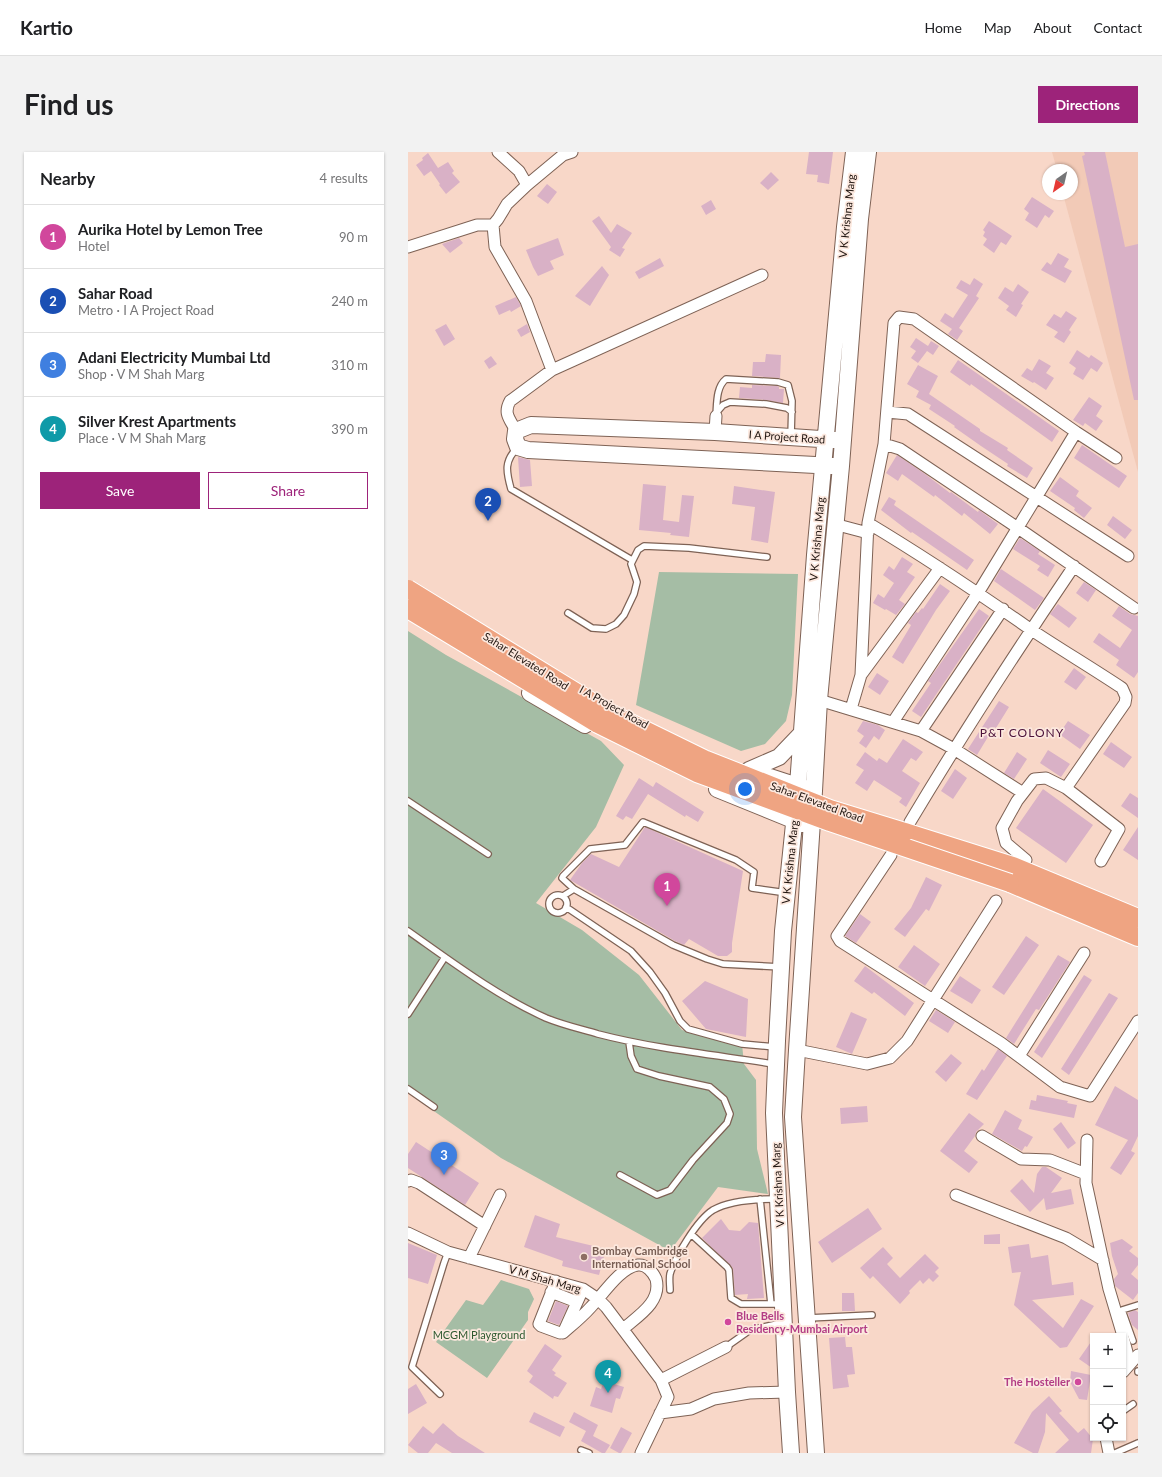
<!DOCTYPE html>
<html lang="en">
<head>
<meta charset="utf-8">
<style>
  body { margin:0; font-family:Lato,sans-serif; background:#f2f2f2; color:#202124 }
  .controls { position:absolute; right:12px; bottom:12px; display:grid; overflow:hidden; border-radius:0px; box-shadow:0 1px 3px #0004 }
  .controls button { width:36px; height:36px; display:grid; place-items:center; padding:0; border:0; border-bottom:1px solid #e0e0e0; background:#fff; color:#202124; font:20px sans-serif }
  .compass { position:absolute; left:634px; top:12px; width:36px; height:36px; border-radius:50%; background:#fff; box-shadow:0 1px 3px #0004; rotate:214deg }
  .you { position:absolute; left:337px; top:637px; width:14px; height:14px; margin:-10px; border:3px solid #fff; border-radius:50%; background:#1a73e8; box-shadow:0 0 0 6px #1a73e833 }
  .badge { display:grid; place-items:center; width:26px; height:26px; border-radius:50%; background:#9d237a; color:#fff; font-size:13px; font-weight:700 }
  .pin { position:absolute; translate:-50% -33px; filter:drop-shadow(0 1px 2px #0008) }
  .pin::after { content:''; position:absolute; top:21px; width:14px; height:12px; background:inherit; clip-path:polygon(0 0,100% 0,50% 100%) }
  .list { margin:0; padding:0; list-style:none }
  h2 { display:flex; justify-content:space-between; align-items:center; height:52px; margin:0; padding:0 16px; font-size:17px }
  h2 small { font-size:13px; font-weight:400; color:#757577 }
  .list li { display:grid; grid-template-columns:26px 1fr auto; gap:12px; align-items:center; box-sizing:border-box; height:64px; padding:0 16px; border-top:1px solid #e0e0e0 }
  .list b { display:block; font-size:15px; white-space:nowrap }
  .list p { margin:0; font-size:13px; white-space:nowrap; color:#757577 }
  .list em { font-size:13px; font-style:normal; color:#757577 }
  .actions { display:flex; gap:8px; padding:12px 16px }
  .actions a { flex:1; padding:9px 0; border:1px solid #9d237a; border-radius:0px; text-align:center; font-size:14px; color:#9d237a }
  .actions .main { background:#9d237a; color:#fff }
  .icon { flex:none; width:22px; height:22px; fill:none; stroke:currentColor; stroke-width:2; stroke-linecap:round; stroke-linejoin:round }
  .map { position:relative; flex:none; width:730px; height:1301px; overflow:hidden; border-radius:0px }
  header { display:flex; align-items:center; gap:24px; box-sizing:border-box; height:56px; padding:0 20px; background:#fff; border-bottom:1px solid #e0e0e0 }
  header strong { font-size:19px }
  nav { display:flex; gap:22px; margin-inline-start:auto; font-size:14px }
  .intro { display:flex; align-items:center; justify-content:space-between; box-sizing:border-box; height:96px; padding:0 24px }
  h1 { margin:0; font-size:28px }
  .button { padding:10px 18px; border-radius:0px; background:#9d237a; color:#fff; font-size:14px; font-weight:700 }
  main { display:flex; gap:24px; padding:0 24px }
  aside { flex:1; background:#fff; border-radius:0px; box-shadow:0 1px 3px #0004 }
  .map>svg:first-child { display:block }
</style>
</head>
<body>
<header>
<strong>Kartio</strong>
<nav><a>Home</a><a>Map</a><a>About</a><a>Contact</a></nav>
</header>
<div class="intro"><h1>Find us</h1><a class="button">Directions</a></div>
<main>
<aside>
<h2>Nearby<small>4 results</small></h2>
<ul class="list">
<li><span class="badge" style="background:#d1479c">1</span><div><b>Aurika Hotel by Lemon Tree</b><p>Hotel</p></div><em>90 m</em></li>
<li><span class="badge" style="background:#1a4fb4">2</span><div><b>Sahar Road</b><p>Metro · I A Project Road</p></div><em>240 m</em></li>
<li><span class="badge" style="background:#3f7fe0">3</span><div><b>Adani Electricity Mumbai Ltd</b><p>Shop · V M Shah Marg</p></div><em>310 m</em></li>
<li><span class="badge" style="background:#0f9aa8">4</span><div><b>Silver Krest Apartments</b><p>Place · V M Shah Marg</p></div><em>390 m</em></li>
</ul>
<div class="actions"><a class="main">Save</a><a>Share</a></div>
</aside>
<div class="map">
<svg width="730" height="1301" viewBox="0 0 730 1301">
  <rect width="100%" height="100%" fill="#f8d7c8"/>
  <path fill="#f2cab7" d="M644,0H730V320L655,42H664V18H649Z"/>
  <path fill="#a5bda5" d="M251,420L390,422L384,543L378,569L357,592L333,599L228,553Z
    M0,479L38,503L193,589L216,613L188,675L128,751L174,778L231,823L274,878L334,892L336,912L348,928L349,997L360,1042L310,1035L262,1099L93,1006L0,941Z
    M93,1128L121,1137L126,1147L120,1160V1168L79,1226L28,1190L58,1148L75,1153Z"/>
  <path fill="#d9b1c6" d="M401,0H425L421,32L409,30L410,23L398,22Z
    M676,0H697L717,95L730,92V248H726L674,4L677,3Z
    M20,1L30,16L40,10L46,19L44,21L52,30L38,42L31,33L32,32L23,19L16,24L8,13L15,8L14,6Z
    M363,20L371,28L360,38L352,31Z
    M139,32L149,40L140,52L129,44Z
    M624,45L646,59L641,66L637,63L629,76L617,68L621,61L616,57Z
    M303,48L308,57L298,63L293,54Z
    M191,64L203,81L209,72L224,81L214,96L217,97L212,105L201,98L203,95L184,69Z
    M581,69L604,84L598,93L593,90L586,101L575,93L579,87L575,84L577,80L575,78Z
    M51,86L55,91L42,101L34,92Z
    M150,86L156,103L142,109L146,117L130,124L125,115L118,98Z
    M650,101L661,107L656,115L664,119L657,131L633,118L639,110L643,113Z
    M252,106L256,114L231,127L227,120Z
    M194,114L201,123L182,154L167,144Z
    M566,126L575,132L568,144L571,146L551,176L555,179L549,188L540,182L544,177L532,169L537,161L545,166L560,143L548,136L553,128L562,133Z
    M610,132L621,140L613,152L615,153L608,165L598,158L601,154L590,146L597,135L605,140Z
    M108,145L113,154L103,160L102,158L91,163L87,154Z
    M658,159L669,166L661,178L663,180L656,191L646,185L650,180L638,173L646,162L653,166Z
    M38,172L47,187L36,194L27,178Z
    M119,172L122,180L113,185L109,178Z
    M508,186L520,194L523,189L531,194L525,203L519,199L510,211L503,206L508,199L502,195Z
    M669,198L681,206L683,203L695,211L689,220L683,216L675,228L665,222L668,216L661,211Z
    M358,202L373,203L372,226L344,224L345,210H357Z
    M83,204L89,212L81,217L76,209Z
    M631,207L643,214L638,221L646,226L638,238L626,230L625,231L613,224L619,216L624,219Z
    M550,208L651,279L644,290L563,232L562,234L542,220Z
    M510,213L530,224L521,242L572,277V279L600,296L599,298L625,316L619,326L599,314L600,312L573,294L546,275L547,274L521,257L523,253L508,245L511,239L499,232Z
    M344,233L369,234L371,235V237H376L375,251L358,248L331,246L332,235L344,236Z
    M681,245L694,254L688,264L695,269L688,279L677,271L675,274L665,268Z
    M674,293L719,324L711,336L666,306Z
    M489,303L517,322L542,341L543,340L570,360L571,358L590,372L582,382L556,361L554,364L527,343L526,345L494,322L490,329L478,321Z
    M110,305L122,308L124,334L112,335Z
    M652,325L671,339L668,344L684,356L676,366L666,358L667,356L642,339Z
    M235,332L258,334L255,368L271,370L274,343L286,344L281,385L262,383L263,381L231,378Z
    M326,334L367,340L360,391L343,388L347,355L324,352Z
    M481,345L488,349L486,353L566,408L559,418L504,380L503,381L473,358Z
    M705,364L724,378L717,387L699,373Z
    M612,386L632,399L630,402L647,413L640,425L629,418L632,414L605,397Z
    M494,405L505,412L499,420L507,425L491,448L497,452L488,463L478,457L477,458L465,451L470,442L476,446L486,431L475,423L481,414L486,418Z
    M593,417L636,446L627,458L586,429Z
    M676,430L688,438L680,450L668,441Z
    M532,432L542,439L528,458L495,512L484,505L502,475L503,473L500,471L508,460L510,461L514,456L515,457Z
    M650,452L669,466L661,476L642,462Z
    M711,454L722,462L730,464V520L726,526L708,513L711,508L685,490L691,481L712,496L724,478L704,464Z
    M571,457L581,464L513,565L504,559L523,531L520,529Z
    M666,516L678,525L668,538L656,530Z
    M469,521L481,529L472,543L460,535Z
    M591,549L601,555L588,576L586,575L569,603L560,597Z
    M455,569L470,573L477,578L471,588L466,584L458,596L451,591L456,584L449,579Z
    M660,569L682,583L672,597L651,582Z
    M495,587L515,600L508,609L503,606L494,619L512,631L498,655L491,650L494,646L466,628L459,639L447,631L456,618L448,613L457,600L469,609L471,606L479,611Z
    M703,590L724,605L716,616L695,602Z
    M640,598L662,612L653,625L632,611Z
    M609,600L619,607L606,627L596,621Z
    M547,617L559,626L545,647L533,639Z
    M231,626L245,635L248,630L296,660L290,670L278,663L277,665L240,642L224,667L218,664L215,668L208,664Z
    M635,637L685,673L658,711L608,676Z
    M722,641L730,646V666L713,654Z
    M237,675L335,719L324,791V800L319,804H310L281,787L276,793L267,789L162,728L174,711L183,702L211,715Z
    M730,675V708L715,698Z
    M518,725L534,733L521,759L518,757L497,785L486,777L503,756Z
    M452,762L463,770L448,791L437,784Z
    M618,784L631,793L596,843L584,835Z
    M506,793L532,812L517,834L490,815Z
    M650,803L662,810L631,858L628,857L606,892L598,886Z
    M457,814L506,851L497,864L466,840L464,842L446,829Z
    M676,823L684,828L634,906L626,900Z
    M552,824L573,838L564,852L542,839Z
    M297,829L340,847L338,885L298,877L274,849Z
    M701,841L710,846L661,923L653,917Z
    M528,858L547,870L540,881L521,869Z
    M443,860L459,867L444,902L428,895Z
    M590,897L599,904L569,948L558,942L574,917L576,919Z
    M543,902L554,911L538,930L527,920Z
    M707,934L730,948V984L723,999L727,1001L713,1023L702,1016L720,988L687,973Z
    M629,943L660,949L659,951L669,953L666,966L621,957L623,948L628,949Z
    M459,954L460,970L433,972L432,956Z
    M597,958L614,968L610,977L625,985L619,995L617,994L614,999L584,982Z
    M561,961L576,972L568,980L567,984L556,999L570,1010L561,1021L532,999Z
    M653,970L668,991L660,997L645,977Z
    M8,990L71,1031L57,1053L0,1016V1002Z
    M634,1015H638L654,1026L643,1041L663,1037L666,1052L638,1058L636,1046L622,1060L602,1039L614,1027L626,1041L629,1022Z
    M460,1056L474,1077L424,1111L410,1090Z
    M127,1063L152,1072L148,1085L198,1097L191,1123L154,1114L155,1109L116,1095Z
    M313,1067L321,1078L332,1079L341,1070L350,1071L356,1146L339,1147L340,1142L327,1143L325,1116L294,1086Z
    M592,1082V1092H576V1083Z
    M714,1087L725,1095L721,1099L730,1106V1113L723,1122L730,1128V1141L725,1148L707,1134L706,1127L710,1122L704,1104L702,1091Z
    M0,1091L29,1103L20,1132L0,1126Z
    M621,1092L623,1106L640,1103L644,1133L665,1130L666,1143L624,1148L655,1176L673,1147L686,1154L659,1195L652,1196L606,1153L613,1120L604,1121L600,1095Z
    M475,1095L485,1106L479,1112L492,1126L517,1102L531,1116L527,1120L531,1124L525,1130L521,1126L515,1132L512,1128L501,1139L502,1141L492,1152L465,1124L462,1127L452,1116Z
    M434,1141H446L447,1159H434Z
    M148,1149L160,1154L151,1173L140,1169Z
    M727,1158L730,1160V1178L724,1173L720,1161Z
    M437,1185L438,1195H444L447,1222L439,1223L441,1235L425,1237L421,1186Z
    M685,1187V1209L684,1216L671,1207Z
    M137,1192L154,1204L144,1218L148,1221L146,1223L159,1231L150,1245L146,1244L145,1247L121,1230L125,1224L119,1219Z
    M663,1219L683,1223L679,1248L671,1247L662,1230Z
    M196,1229L216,1235L212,1247L208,1246L204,1261L182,1254L188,1235L193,1237Z
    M8,1232L19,1251L0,1262V1237Z
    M641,1244L654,1259L651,1261L670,1281L676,1276L685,1287L683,1301H647L661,1288L638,1261L637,1280L630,1301H625L606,1291L624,1260Z
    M126,1260L157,1275L152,1285L121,1270Z
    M166,1260L190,1273L185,1284L202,1293L197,1301H194L173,1289L178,1279L161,1270Z
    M35,1271L50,1284L77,1301H44L28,1291L20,1301H10L0,1293L15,1274L25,1282Z
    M213,1275L224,1281L213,1301H211L202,1296Z"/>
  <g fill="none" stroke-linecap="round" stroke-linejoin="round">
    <defs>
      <path id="lane" d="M309,260L315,253L322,250L358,252L379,256L384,260
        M308,264C309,251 308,235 318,227L370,230L380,233L384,249L383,284
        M110,295C96,309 98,319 103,337L224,408
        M160,461L184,476L198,477L208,472L216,463L226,442L229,430L223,412L230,398L236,394L281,396L359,405
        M0,649L80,702
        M166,737L154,726L155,724L182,697L217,693L235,670L328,708L346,720L344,736L379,741
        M141 752a9 9 0 1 1 18 0a9 9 0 1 1-18 0Z
        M155,744L166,737L265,793L299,807L315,812L373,815
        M158,755L223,799L242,820L257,841L272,869L280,877L334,892L367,895
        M0,779C44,810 89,844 138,866C155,873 173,877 190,882C248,897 308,903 366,912
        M0,862L37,805
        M0,937L26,955
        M212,1023L249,1043L262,1038L285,1008L319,971L322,962L316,947L302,935L251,924L229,917L223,904L221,890
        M352,1047L363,1152
        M283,1082L319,1115L321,1118L323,1146L333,1152H375
        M262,1138C262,1133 261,1127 262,1122C267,1105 289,1068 305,1058C321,1049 350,1047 368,1047
        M400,1166L464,1163
        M725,1189L714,1158L730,1153
        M318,1195L342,1178L374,1171
        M730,1220V1219
        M32,1242L4,1215L36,1111L40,1100
        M715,1259L725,1252
        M173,1298L181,1301
        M707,1301L730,1291"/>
      <path id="street" d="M90,0L111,19L119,33
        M0,95L69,73H85
        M144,218L118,149L87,95L85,73L90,67L99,52L119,33L155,3L164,0
        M479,260L500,262L720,404
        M108,279C102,267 95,262 102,249L144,218L354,123
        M307,280L308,264
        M476,292L492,297L610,376L726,456
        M460,371C515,404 569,440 622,477C652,497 684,516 714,536L718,545L717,551L658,636
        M426,372L460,381
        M453,523L460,371L476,292L486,171L491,165L506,167L668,280L708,306
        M411,548L513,579L595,457
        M443,557L453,523L532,416
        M485,570L570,441L668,280
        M513,579L546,597L615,641
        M502,670C554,583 609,498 666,414
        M483,703L429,784L432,789L525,848L588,749
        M618,708L598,691L594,676L609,649L626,627L638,626L658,636L711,677L693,709
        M389,898L459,912L482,906L499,889L525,848L593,891L652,935L682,944L730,869
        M611,904L676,801
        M574,984L613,1007L642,1008L678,1022
        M679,988L678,1031L701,1137L715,1184
        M0,1029L3,1028L11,1031L77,1074
        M548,1043L658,1086L695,1108
        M0,1081L40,1100L175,1137L190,1147L198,1155L253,1228L260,1245L233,1301
        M61,1106L92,1043
        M148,1129L131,1172L133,1174L152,1181L156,1179L175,1137
        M143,1140L169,1150
        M155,1181C164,1173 174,1165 182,1156C194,1144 212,1115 230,1113C238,1112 245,1120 248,1127C254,1150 230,1164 215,1177
        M715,1185L722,1212
        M715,1220L730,1203
        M253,1228L318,1195
        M252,1261L283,1257L306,1247L341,1241L379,1240
        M698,1286L701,1301"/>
      <path id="secondary" d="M427,314L120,298L110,295L107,287L108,279L123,273L307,280L427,288
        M122,541L177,573
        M341,618L371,605L394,581
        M353,622L399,637
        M309,637L395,672
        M383,1301L379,1240L366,961L369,889L375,779L390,633L407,403L437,75L446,0
        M408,1301L385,965L389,898L406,639L411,548L433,314L452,67L460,0"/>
      <path id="primary" d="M497,680L605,714L730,766
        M602,731L730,785"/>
    </defs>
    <use href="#lane" stroke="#7e6255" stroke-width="8"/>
    <use href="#street" stroke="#7e6255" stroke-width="13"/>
    <use href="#secondary" stroke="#7e6255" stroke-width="18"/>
    <use href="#primary" stroke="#fff" stroke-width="20"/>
    <use href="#lane" stroke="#fff" stroke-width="5.5"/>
    <use href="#street" stroke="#fff" stroke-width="11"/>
    <use href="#secondary" stroke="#fff" stroke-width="16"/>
    <use href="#primary" stroke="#efa482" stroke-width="18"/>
    <defs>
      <path id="primary-bridge" d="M0,437L200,560L296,607L422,657L497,680
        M0,457L190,572L289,621L422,670L602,731"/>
    </defs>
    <use href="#primary-bridge" stroke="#fff" stroke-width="20" stroke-linecap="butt"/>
    <use href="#primary-bridge" stroke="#efa482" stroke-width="18"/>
  </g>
  <circle fill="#8d6e63" stroke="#fce8de" stroke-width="1.5" cx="176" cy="1105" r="4"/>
  <g fill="#d1479c" stroke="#fce8de" stroke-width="1.5">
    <circle cx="320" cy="1170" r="4"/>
    <circle cx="670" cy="1230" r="4"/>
  </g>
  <g text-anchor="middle" stroke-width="3.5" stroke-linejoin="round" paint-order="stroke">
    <g font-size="11" fill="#211611" stroke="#fce8de">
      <text transform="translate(439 64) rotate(-84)" y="4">V K Krishna Marg</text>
      <text transform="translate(379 285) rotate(4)" y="4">I A Project Road</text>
      <text transform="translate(409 387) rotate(-85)" y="4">V K Krishna Marg</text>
      <text transform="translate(118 509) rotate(32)" y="4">Sahar Elevated Road</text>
      <text transform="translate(206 555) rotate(29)" y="4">I A Project Road</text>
      <text transform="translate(409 650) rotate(20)" y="4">Sahar Elevated Road</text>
      <text transform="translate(382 710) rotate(-84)" y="4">V K Krishna Marg</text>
      <text transform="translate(370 1033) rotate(-93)" y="4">V K Krishna Marg</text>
      <text transform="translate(137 1127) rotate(16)" y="4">V M Shah Marg</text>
    </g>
    <g font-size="11" font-weight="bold" fill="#785e54" stroke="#fce8de" text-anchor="start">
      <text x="184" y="1103">Bombay Cambridge<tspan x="184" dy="13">International School</tspan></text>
    </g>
    <g font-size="11" font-weight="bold" fill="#b23c85" stroke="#fce8de" text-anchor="start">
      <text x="328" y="1168">Blue Bells<tspan x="328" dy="13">Residency-Mumbai Airport</tspan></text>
      <text x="662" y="1234" text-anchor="end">The Hosteller</text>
    </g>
    <g font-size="11" fill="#2e592f" stroke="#fce8de">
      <text x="71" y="1187">MCGM Playground</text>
    </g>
    <g font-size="12" letter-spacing="1" fill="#4b1139" stroke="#fce8de">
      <text x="614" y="585">P&amp;T COLONY</text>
    </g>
  </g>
</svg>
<div class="controls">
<button>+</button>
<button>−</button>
<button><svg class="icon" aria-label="locate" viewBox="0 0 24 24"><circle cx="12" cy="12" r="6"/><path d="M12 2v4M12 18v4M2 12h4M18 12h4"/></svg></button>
</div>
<svg class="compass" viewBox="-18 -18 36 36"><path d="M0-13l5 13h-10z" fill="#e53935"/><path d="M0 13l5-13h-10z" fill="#757577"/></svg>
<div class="you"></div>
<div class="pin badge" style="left:259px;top:754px;background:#d1479c">1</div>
<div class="pin badge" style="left:80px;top:369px;background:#1a4fb4">2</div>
<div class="pin badge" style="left:36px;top:1023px;background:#3f7fe0">3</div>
<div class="pin badge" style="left:200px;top:1241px;background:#0f9aa8">4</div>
</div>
</main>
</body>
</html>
